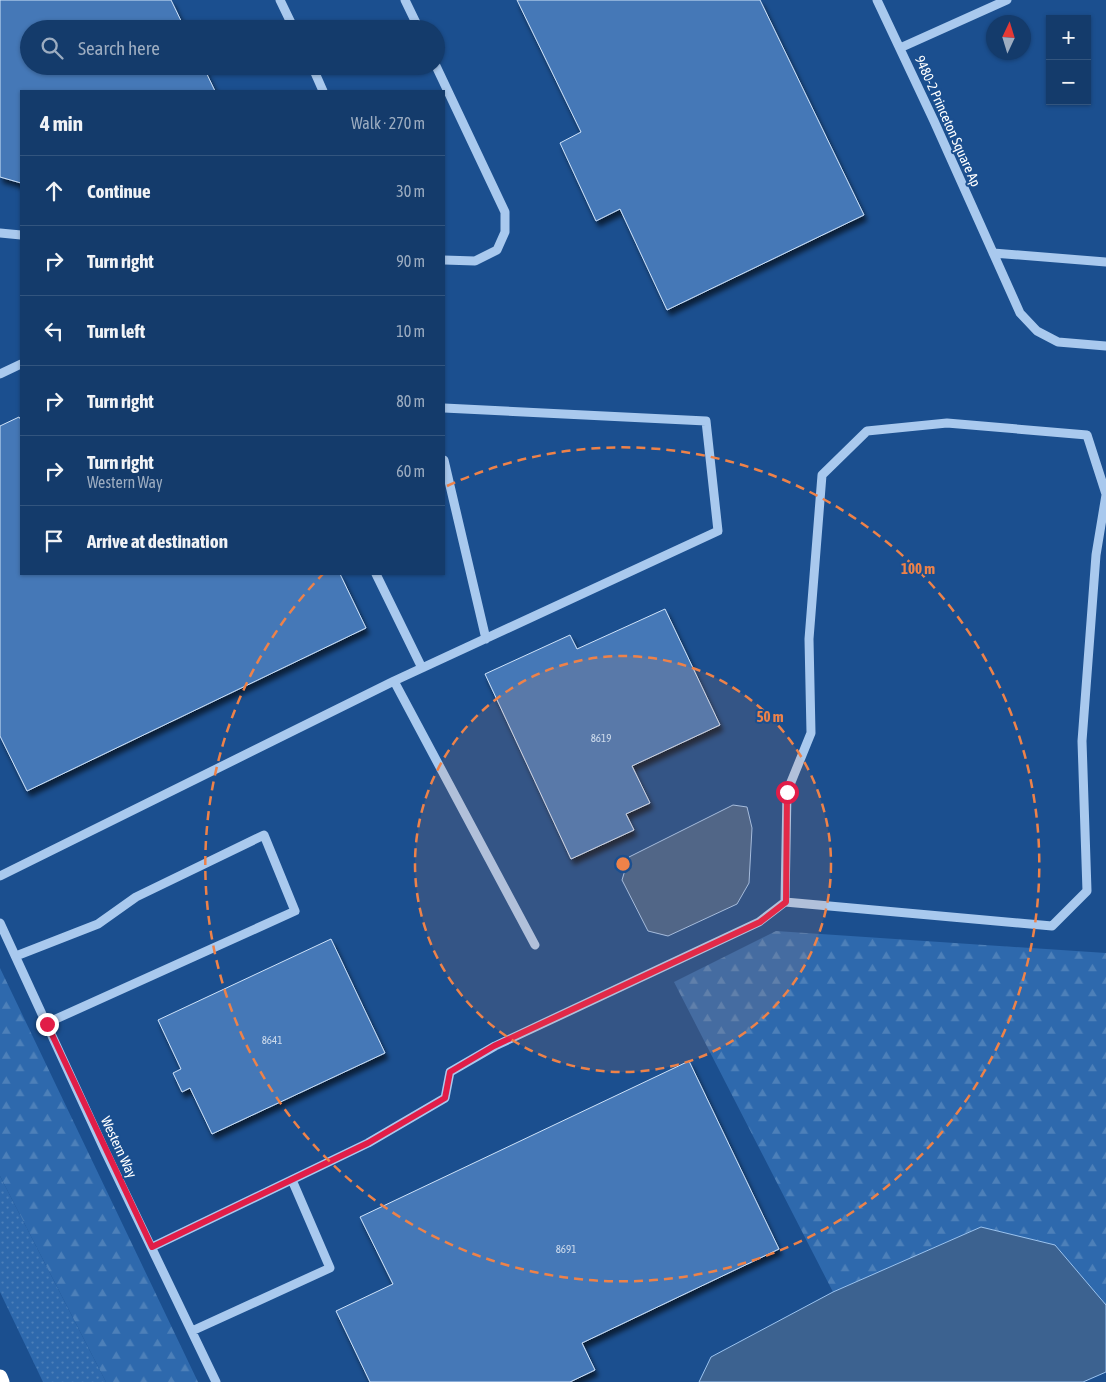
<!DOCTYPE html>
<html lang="en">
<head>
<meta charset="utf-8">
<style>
  body { margin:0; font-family:"Asap Condensed",sans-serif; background:#214673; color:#f1f3f6 }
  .controls { position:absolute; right:15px; top:15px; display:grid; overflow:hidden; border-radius:0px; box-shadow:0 1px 4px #0004 }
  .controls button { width:45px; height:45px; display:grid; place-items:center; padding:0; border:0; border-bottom:1px solid #33557e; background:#143b6b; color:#f1f3f6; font:25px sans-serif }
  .compass { position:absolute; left:986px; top:15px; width:45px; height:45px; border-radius:50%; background:#143b6b; box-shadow:0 1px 4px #0004; rotate:4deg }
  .stop { position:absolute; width:15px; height:15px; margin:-11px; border:4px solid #e11d48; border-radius:50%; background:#fff }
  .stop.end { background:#e11d48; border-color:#fff; box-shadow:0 1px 5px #0008 }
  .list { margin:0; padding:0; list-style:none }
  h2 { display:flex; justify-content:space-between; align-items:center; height:65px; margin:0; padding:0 20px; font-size:21px }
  h2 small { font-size:16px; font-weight:400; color:#9dadc1 }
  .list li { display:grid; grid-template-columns:32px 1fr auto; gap:15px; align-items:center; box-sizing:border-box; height:70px; padding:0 20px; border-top:1px solid #33557e }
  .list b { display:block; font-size:19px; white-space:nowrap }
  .list p { margin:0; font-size:16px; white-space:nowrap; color:#9dadc1 }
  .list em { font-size:16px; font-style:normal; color:#9dadc1 }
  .icon { flex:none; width:28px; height:28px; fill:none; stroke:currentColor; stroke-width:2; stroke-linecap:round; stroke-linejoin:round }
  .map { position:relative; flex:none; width:1106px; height:1382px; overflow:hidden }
  .search { position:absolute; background:#143b6b; box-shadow:0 1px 4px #0004; left:20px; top:20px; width:425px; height:55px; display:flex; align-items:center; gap:12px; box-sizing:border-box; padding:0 18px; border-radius:28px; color:#9dadc1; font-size:19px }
  .panel { position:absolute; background:#143b6b; box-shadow:0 1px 4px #0004; left:20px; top:90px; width:425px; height:485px; border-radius:0px }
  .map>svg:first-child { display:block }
</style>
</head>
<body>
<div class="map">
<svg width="1106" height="1382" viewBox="0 0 1106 1382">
  <defs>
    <pattern id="grass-dots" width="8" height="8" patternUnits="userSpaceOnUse" patternTransform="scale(1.25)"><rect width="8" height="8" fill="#2e69ad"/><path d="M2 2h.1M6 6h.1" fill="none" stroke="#4d80b9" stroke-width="1.8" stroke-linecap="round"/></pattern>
    <pattern id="forest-firs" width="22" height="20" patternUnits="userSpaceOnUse" patternTransform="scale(1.25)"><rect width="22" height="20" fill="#2e69ad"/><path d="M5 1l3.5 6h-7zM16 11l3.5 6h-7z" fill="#4d80b9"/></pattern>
    <filter id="shadow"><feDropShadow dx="3" dy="5.5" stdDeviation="2.5" flood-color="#0009"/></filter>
  </defs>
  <rect width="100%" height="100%" fill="#1b4f8f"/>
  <path fill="url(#grass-dots)" d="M0,1176L106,1382H43L0,1292Z"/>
  <path fill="url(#forest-firs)" d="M776,931L1106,953V1305L1055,1245L981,1227L833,1292L674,982Z
    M0,968L198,1382H106L0,1176Z"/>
  <path fill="#3c6290" stroke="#9cc4f0" d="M733,805L747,807L752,828L749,883L737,904L668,936L648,931L622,880L629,857Z
    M981,1227L1055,1245L1106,1305V1372L1083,1382H699L711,1357L833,1292Z"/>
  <path fill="#4478b7" stroke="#cfe3fa" filter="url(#shadow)" d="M0,0H171L185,29H29V66H203L215,91H21V183L0,177Z
    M517,0H760L864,215L667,310L620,209L596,221L560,143L581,132Z
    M19,417L21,420V574H340L366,628L27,791L0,736V426Z
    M665,609L720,725L632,766L650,803L626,814L634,830L571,859L485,674L570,635L577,649Z
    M331,939L385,1053L212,1134L190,1088L182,1092L173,1073L181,1069L158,1020Z
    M689,1061L779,1249L582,1343L595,1370L570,1382H370L336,1311L393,1284L360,1217Z"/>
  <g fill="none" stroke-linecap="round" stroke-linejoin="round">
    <path stroke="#a9c9ee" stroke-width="9" d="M280,0L294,29
      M405,0L419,29
      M877,0L934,121L1020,313L1037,331L1058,342L1106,346
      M900,48L1007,0
      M312,66L323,91
      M436,66L505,212V232L497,250L475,261L444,260
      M0,233L21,235
      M993,253L1106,262
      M0,374L21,364
      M444,460L486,639
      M376,574L422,668
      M394,681L718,531L706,421L444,408
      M0,876L394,681L535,945
      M785,902L787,792L811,733L809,639L822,475L867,431L947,423L1087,435L1106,494
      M0,923L106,1153L216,1382
      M16,956L98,924L136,897L264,835L295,911L47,1023
      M152,1247L368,1143L445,1098L450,1072L495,1046L759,922L785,902L1052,926L1087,891L1082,741L1096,555L1106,495
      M192,1331L330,1268L292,1180"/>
    <path stroke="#fff" stroke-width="15" d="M0,1377L2,1382"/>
  </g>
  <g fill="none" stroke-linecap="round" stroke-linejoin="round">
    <path stroke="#e11d48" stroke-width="6" d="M47,1024L152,1247L368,1143L445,1098L450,1072L494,1046L760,922L786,902L787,792"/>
  </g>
  <circle cx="623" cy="864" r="208" fill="#ee8249" fill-opacity=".12"/>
  <g fill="none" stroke="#ee8249" stroke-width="2.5" stroke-dasharray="9 6">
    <circle cx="623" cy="864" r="208"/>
    <path d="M447 486A417 417 0 1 1 323 574"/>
  </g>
  <g text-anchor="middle" stroke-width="4" stroke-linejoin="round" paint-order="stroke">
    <g font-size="11" fill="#d0dded">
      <text x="601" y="742">8619</text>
      <text x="272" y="1044">8641</text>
      <text x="566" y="1253">8691</text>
    </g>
    <g font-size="14" fill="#fff" stroke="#1b4f8f">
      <text transform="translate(948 121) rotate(66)" y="5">9480-2 Princeton Square Ap</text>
      <text transform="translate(119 1147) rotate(65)" y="5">Western Way</text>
    </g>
  </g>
  <circle cx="623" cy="864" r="8" fill="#ee8249" stroke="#1b4f8f" stroke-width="2.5"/>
  <g font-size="15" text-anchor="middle" font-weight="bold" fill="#ee8249" stroke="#1b4f8f" stroke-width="4" stroke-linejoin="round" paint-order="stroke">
    <text x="918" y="574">100 m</text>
    <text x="770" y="722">50 m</text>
  </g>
</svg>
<div class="controls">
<button>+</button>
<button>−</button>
</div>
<svg class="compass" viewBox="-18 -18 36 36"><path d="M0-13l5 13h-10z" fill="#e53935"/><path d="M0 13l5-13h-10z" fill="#9dadc1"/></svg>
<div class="stop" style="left:787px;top:792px"></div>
<div class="stop end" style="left:47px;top:1024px"></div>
<div class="search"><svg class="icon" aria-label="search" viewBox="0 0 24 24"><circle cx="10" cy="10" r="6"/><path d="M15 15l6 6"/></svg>Search here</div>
<section class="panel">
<h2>4 min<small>Walk · 270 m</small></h2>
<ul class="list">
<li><svg class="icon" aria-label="ahead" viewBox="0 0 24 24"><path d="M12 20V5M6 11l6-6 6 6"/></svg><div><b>Continue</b></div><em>30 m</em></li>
<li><svg class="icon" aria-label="right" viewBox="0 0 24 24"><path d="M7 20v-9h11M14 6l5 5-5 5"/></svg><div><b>Turn right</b></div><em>90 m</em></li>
<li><svg class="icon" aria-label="left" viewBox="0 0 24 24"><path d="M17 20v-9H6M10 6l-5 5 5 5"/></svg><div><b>Turn left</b></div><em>10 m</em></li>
<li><svg class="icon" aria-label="right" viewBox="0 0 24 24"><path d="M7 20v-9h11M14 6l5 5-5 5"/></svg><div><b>Turn right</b></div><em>80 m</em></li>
<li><svg class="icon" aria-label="right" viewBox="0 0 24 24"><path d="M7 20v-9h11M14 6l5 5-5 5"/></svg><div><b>Turn right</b><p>Western Way</p></div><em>60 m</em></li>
<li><svg class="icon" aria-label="arrive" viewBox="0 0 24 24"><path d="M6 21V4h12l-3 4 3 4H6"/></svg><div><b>Arrive at destination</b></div></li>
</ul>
</section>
</div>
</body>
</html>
